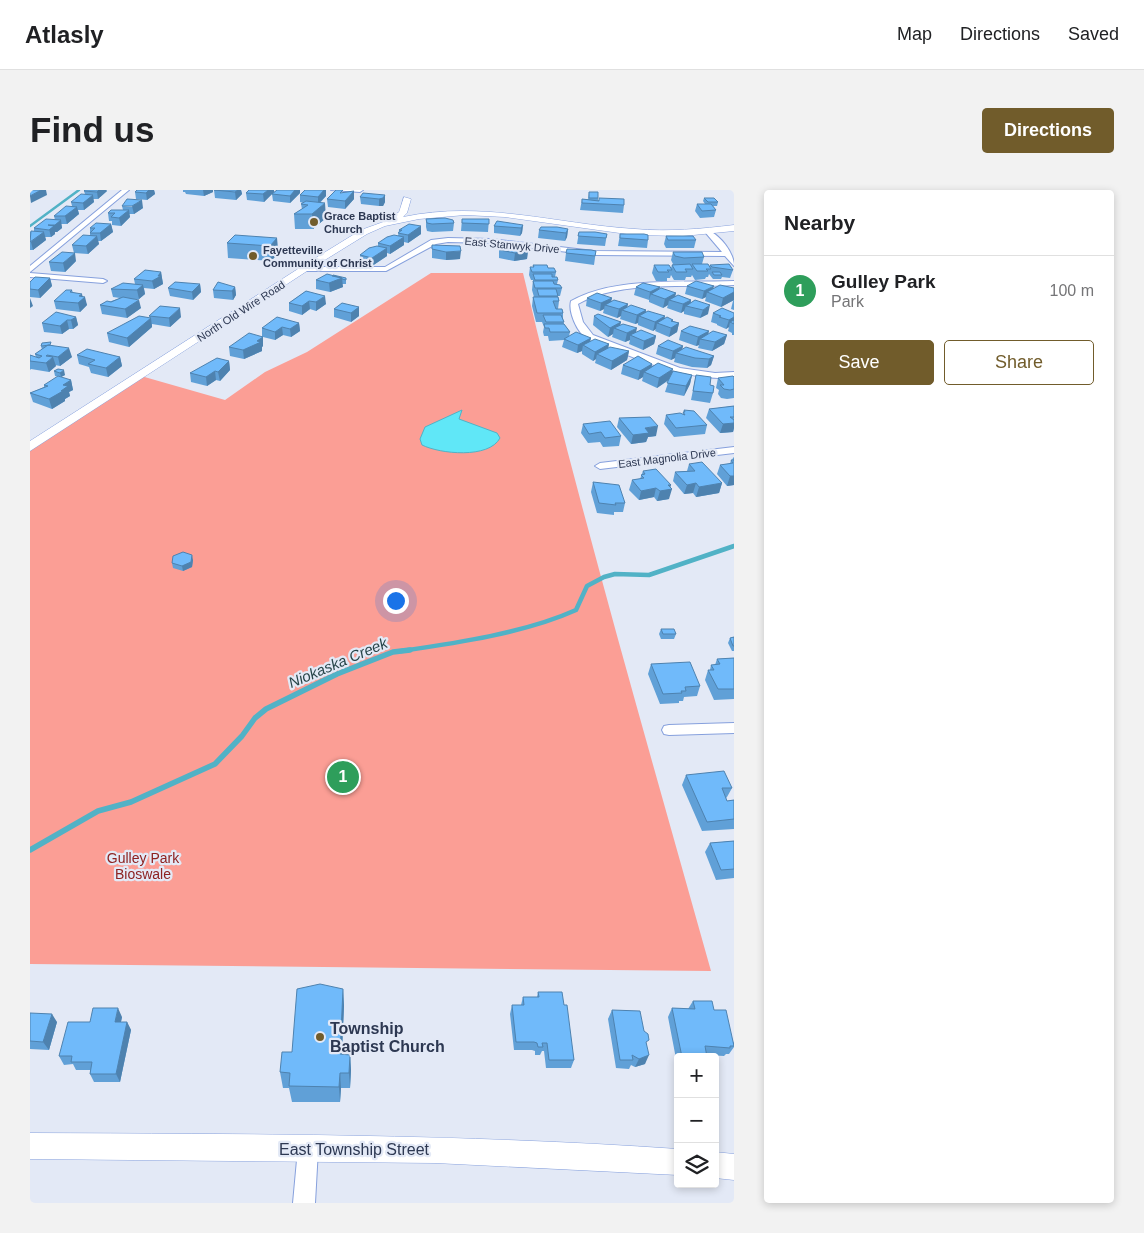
<!DOCTYPE html>
<html lang="en">
<head>
<meta charset="utf-8">
<style>
  body { margin:0; font-family:Helvetica,sans-serif; background:#f2f2f2; color:#202124 }
  .controls { position:absolute; right:15px; bottom:15px; display:grid; overflow:hidden; border-radius:5px; box-shadow:0 2px 8px #0003 }
  .controls button { width:45px; height:45px; display:grid; place-items:center; padding:0; border:0; border-bottom:1px solid #e0e0e0; background:#fff; color:#202124; font:25px sans-serif }
  .you { position:absolute; left:365px; top:410px; width:18px; height:18px; margin:-12px; border:4px solid #fff; border-radius:50%; background:#1a73e8; box-shadow:0 0 0 8px #1a73e833 }
  .badge { display:grid; place-items:center; width:32px; height:32px; border-radius:50%; background:#715c2b; color:#fff; font-size:16px; font-weight:700 }
  .pin { position:absolute; translate:-50% -50%; border:2px solid #fff; box-shadow:0 1px 5px #0006 }
  .list { margin:0; padding:0; list-style:none }
  h2 { display:flex; justify-content:space-between; align-items:center; height:65px; margin:0; padding:0 20px; font-size:21px }
  h2 small { font-size:16px; font-weight:400; color:#757577 }
  .list li { display:grid; grid-template-columns:32px 1fr auto; gap:15px; align-items:center; box-sizing:border-box; height:70px; padding:0 20px; border-top:1px solid #e0e0e0 }
  .list b { display:block; font-size:19px; white-space:nowrap }
  .list p { margin:0; font-size:16px; white-space:nowrap; color:#757577 }
  .list em { font-size:16px; font-style:normal; color:#757577 }
  .actions { display:flex; gap:10px; padding:15px 20px }
  .actions a { flex:1; padding:11px 0; border:1px solid #715c2b; border-radius:5px; text-align:center; font-size:18px; color:#715c2b }
  .actions .main { background:#715c2b; color:#fff }
  .icon { flex:none; width:28px; height:28px; fill:none; stroke:currentColor; stroke-width:2; stroke-linecap:round; stroke-linejoin:round }
  .map { position:relative; flex:none; width:704px; height:1013px; overflow:hidden; border-radius:5px }
  header { display:flex; align-items:center; gap:30px; box-sizing:border-box; height:70px; padding:0 25px; background:#fff; border-bottom:1px solid #e0e0e0 }
  header strong { font-size:24px }
  nav { display:flex; gap:28px; margin-inline-start:auto; font-size:18px }
  .intro { display:flex; align-items:center; justify-content:space-between; box-sizing:border-box; height:120px; padding:0 30px }
  h1 { margin:0; font-size:35px }
  .button { padding:12px 22px; border-radius:5px; background:#715c2b; color:#fff; font-size:18px; font-weight:700 }
  main { display:flex; gap:30px; padding:0 30px }
  aside { flex:1; background:#fff; border-radius:5px; box-shadow:0 2px 8px #0003 }
  .map>svg:first-child { display:block }
</style>
</head>
<body>
<header>
<strong>Atlasly</strong>
<nav><a>Map</a><a>Directions</a><a>Saved</a></nav>
</header>
<div class="intro"><h1>Find us</h1><a class="button">Directions</a></div>
<main>
<div class="map">
<svg width="704" height="1013" viewBox="0 0 704 1013">
  <rect width="100%" height="100%" fill="#e3e9f6"/>
  <path fill="#fb9e95" d="M401,83H493C549,318 616,549 681,781L0,774V257L111,186L195,210L235,182L277,162Z"/>
  <path fill="#60e7f7" stroke="#51b2c6" d="M432,220L429,229L467,243L470,248C459,269 410,264 392,255L390,249L395,237Z"/>
  <g fill="none" stroke-linecap="round" stroke-linejoin="round">
    <path stroke="#51b2c6" stroke-width="2.5" d="M0,36L49,0"/>
    <path stroke="#51b2c6" stroke-width="4.5" d="M371,461C426,453 495,443 546,420L557,396L574,387L585,384L619,385L704,356"/>
    <path stroke="#51b2c6" stroke-width="5.5" d="M0,660L68,621L101,612L185,574L212,546L225,528L236,519L307,484L363,462L380,460"/>
    <defs>
      <path id="minor" d="M92,0H99L0,82V76Z
        M301,0H333L330,2Z
        M678,40C691,46 704,63 704,76L695,66L564,65L460,53L418,52L406,54L356,81H274L270,79L274,77H355L401,50L418,48L460,49L564,61L692,62L675,42Z
        M0,83L73,89L77,91L73,93L0,87Z
        M704,91V95C657,98 590,90 548,114L553,132L563,145L650,178L685,183L704,182V188C661,190 624,176 585,160C577,157 564,154 557,149C547,142 538,122 541,111C586,86 653,93 704,91Z
        M704,257V263L570,279L565,276L570,273Z
        M704,533V543L639,545L634,544L632,540L634,536L639,535Z
        M278,949L285,952L288,959L285,1013H263L268,959L271,952Z"/>
      <path id="tertiary" d="M374,7L381,9L377,23L373,27C453,10 525,34 605,39C638,42 671,39 704,35V41L653,46L604,45L475,27L435,25L389,29L355,36L337,44L277,81L0,261V251L271,77L331,40L356,31L369,22Z
        M0,943C216,944 432,944 648,959V985L405,973L0,969Z
        M685,962L704,964V990L685,988Z"/>
    </defs>
    <use href="#minor" stroke="#86a0dd" stroke-width="2"/>
    <use href="#tertiary" stroke="#86a0dd" stroke-width="1"/>
    <use href="#minor" fill="#fff" fill-rule="evenodd"/>
    <use href="#tertiary" fill="#fff" fill-rule="evenodd"/>
  </g>
  <path fill="#60a0d7" d="M55,0H76L77,1L68,9H63L64,12L54,20H48L49,24L37,34H31L32,38L27,42H25V44L21,47H15L16,50L3,60H0V42L4,41V38L25,30L24,26L42,16L41,12L55,4L54,1Z
    M107,0H124L125,4L117,10L106,9L105,2Z
    M153,0H183V2L174,6L156,4L155,2H153Z
    M184,0H211L212,4L206,10L185,8Z
    M247,0H270V3L260,13L243,11L242,4L234,12L217,10L216,3L244,2Z
    M275,0H296V6L290,13L296,28L283,39H265L264,24L272,19L271,14L273,13L270,12V5Z
    M324,1V9L315,19L298,17L297,9L313,3Z
    M559,2H568V10L594,15L593,23L550,20L552,9H558Z
    M355,5V12L353,16H349L331,14L330,7Z
    M674,8L688,12L687,16H683L686,20L684,27L670,28L665,21L667,14H675L673,11Z
    M92,16L113,18L104,24H99L100,27L91,36L82,35V31H79L78,23L93,20Z
    M396,29L424,33L423,41L402,42L397,41L396,37Z
    M432,29H459L458,42L431,41Z
    M81,34L83,42L71,51H68L69,54L58,64L44,63L42,55L60,46V38Z
    M493,35L492,43L490,46L464,43V36Z
    M391,36V44L378,53L374,52V55L360,64L357,63V66L342,76L331,73L330,65L348,56V53L368,46L369,40Z
    M538,39L537,47L535,51L508,48L509,40Z
    M549,42L577,44L575,56L547,54Z
    M590,44L618,50L617,58L588,56Z
    M636,46L666,50L664,58H636L634,54Z
    M247,48L248,64L241,71L198,68L197,53Z
    M402,55L430,69L416,70L402,68Z
    M469,56H498L497,69L484,71L469,68Z
    M566,61L564,75L535,71L536,63Z
    M643,62L674,67L672,74L679,77L680,75L703,80L700,88L692,87L691,89H683L679,84L678,87H676L675,89L665,90L662,85L661,87H656L655,90H644L641,85L640,88H637V91H626L622,83L624,75L641,78L642,75L643,74L641,70Z
    M46,71L35,82L21,81L19,72Z
    M503,75L518,78L526,82L525,87L528,90L527,94L532,98L530,106H528L529,111L528,119L533,123V128L534,134L540,142L539,146L561,148L560,151L579,154L578,158L599,161L597,170L581,180L565,173L566,169L563,171L552,164V161L547,163L532,157L534,150L519,151L518,146H514L513,142L514,137L512,132H506L502,116L503,107H506H504L502,100L503,90H501L499,85L500,77H503Z
    M131,82L133,94L124,99L114,98L115,104L109,109H103L111,118L97,128L72,124L70,115L90,108L83,107L81,99L105,94L104,89Z
    M20,88L22,96L10,108L0,107V92Z
    M316,88V94H312L313,97L300,102L286,99V90Z
    M170,94L171,102L163,110L140,106L138,98Z
    M657,96L683,99L704,98V110L691,117L675,111L676,107L672,109L655,104Z
    M205,97L206,105L203,110L184,108L183,100Z
    M606,97L629,99L646,103L645,106L661,110V113L665,110L678,124L670,128L654,124V121L651,123L637,118L638,115L633,118L619,112V110L604,105Z
    M42,100L43,103L53,107L57,115L50,122L26,119L24,111Z
    M276,101L296,114L286,121L280,119L272,125L259,121V113Z
    M557,108H582L581,111L598,114L597,117L616,120V123L635,126L634,129L643,130V131L649,133L647,142L639,147L625,141L626,139L623,141L608,135V133L605,134L590,129L591,126L587,128L573,123L574,119L570,121L556,116Z
    M704,110V120L701,119L703,111Z
    M329,117V126L321,132L304,127V119Z
    M683,123H704V145H702V143L698,141L699,137L696,139L687,135V134L681,132Z
    M119,126L151,127L140,137L122,134V137L99,157L79,152L77,143L120,128Z
    M564,126L591,132L590,135L606,143L626,146L624,154L613,160L599,154L600,150L595,152L582,147L583,144L578,147L563,135Z
    M46,127L48,135L43,139H39L32,144L14,142L12,133Z
    M269,133L270,141L261,147L253,145L245,150L233,147V156L232,157V161L214,169L200,166L199,157L232,147V138Z
    M651,141H679L678,144L697,145L694,154L682,161L668,158L669,155L666,156L649,150Z
    M22,155L42,167L30,176L25,175L26,176L19,182L1,179L0,180V165L6,167L5,164L12,160L11,156Z
    M628,156H653L652,159L684,166L681,175L677,178L662,177L644,172L645,168L641,170L626,164Z
    M47,165L90,167L92,176L78,187L61,183L59,177L49,174Z
    M199,171L200,180L190,191L186,190L177,196L161,192L160,183Z
    M622,174V177L662,185L660,194L654,206L635,202L639,190L627,198L612,191L613,187L608,190L591,184L593,175Z
    M28,179L35,185L31,187L25,186L24,181Z
    M666,185L680,195L683,203L680,213L661,210Z
    M704,187V208L697,209L691,208L688,204L689,200L686,198L688,188Z
    M41,190L43,200L39,202L40,206L35,209V211L22,219L3,212L0,203L14,197V195Z
    M704,216V238L703,242L690,243L676,228L679,219Z
    M654,220L677,235L675,244L644,247L634,234L636,225L653,224Z
    M589,228L626,246L618,247L616,252L601,254L587,237Z
    M553,234L591,246L589,256L573,257L570,252L558,253L551,243Z
    M704,267V295L697,296L687,284L690,275L700,274L701,270H702L703,268Z
    M659,274L692,293L689,303L666,307L663,303L654,304L643,291L645,282L657,281Z
    M613,281L639,309L627,311L624,307L609,310L599,300L602,290L610,289Z
    M563,292L595,313L593,322H584V325L567,323L561,302Z
    M163,370L162,377L153,381L143,378L142,373Z
    M631,439L646,444L644,449H631L629,444Z
    M704,447V461H702L698,453L700,448Z
    M704,468V509L684,510L675,490L678,480H680L681,475H685L687,469Z
    M621,474L670,496L667,506L654,507L653,511H649V513L630,514L618,484Z
    M656,585L702,598L697,607L696,608L697,611L704,610V639L672,641L652,595Z
    M704,651V688L686,690L675,662L680,653Z
    M313,799L314,816L312,864L320,865L321,880L320,898H311L310,912H262L259,898H253L250,882L262,862Z
    M508,802L534,815L544,870L541,878H516L514,861H512L510,865H505V861L502,860H484L480,824L482,815H491L493,807H507Z
    M663,811L684,820L704,853V857L699,864H696L694,866L677,865V867H648V879L638,827L642,818L658,819Z
    M582,820L617,854L615,874L605,877L601,875L599,879L586,878L578,829Z
    M0,823L27,832L19,860L0,859Z
    M92,827L91,832H97L101,840L90,892H64L60,884V880H46L43,874L34,875L29,866L60,832Z"/>
  <path fill="#4e82af" d="M11,0H16L17,5L1,13L0,6Z
    M69,0H76L77,1L68,9L67,2Z
    M119,0H124L125,4L117,10L116,3Z
    M173,0H183V2L174,6Z
    M206,0H211L212,4L206,10L205,2Z
    M238,0H244V2L234,12L233,4Z
    M265,0H270V3L260,13V6Z
    M294,0H296V6L288,14V7Z
    M324,1V9L315,19V11Z
    M63,5L64,12L54,20L53,13Z
    M355,5V12L353,16H349V9Z
    M112,10L113,18L104,24L102,16Z
    M295,13L296,28L283,39L282,24Z
    M47,17L49,24L37,34L35,26Z
    M99,20L100,27L91,36L89,28Z
    M31,30L32,38L27,42H25V44L21,47L18,35Z
    M81,34L83,42L71,51L70,43Z
    M493,35L492,43L490,46L491,38Z
    M391,36V44L378,53V45Z
    M538,39L537,47L535,51L536,43Z
    M14,42L16,50L3,60L1,52Z
    M67,46L69,54L58,64L56,56Z
    M374,47V55L360,64V56Z
    M247,48L248,64L241,71L240,56Z
    M357,58V66L342,76V68Z
    M431,61L430,69L416,70V62Z
    M498,61L497,69L484,71L485,63Z
    M45,63L46,71L35,82L33,73Z
    M131,82L133,94L124,99L122,91Z
    M20,88L22,96L10,108L8,100Z
    M312,88L313,97L300,102L299,93Z
    M170,94L171,102L163,110L162,102Z
    M113,95L115,104L109,109L107,100Z
    M684,96L682,104L677,102L676,107L672,109L674,101Z
    M205,97L206,105L203,110L202,101Z
    M630,97L628,105L621,104L619,110L620,102Z
    M704,102V110L691,117L693,108Z
    M646,103L644,111L639,110L638,115L633,118L635,109Z
    M52,104L53,108L55,107L57,115L50,122L48,113L49,106Z
    M295,106L296,114L286,121V112Z
    M0,108L3,116L0,118Z
    M582,108L580,116L575,115L574,119L570,121L571,113Z
    M109,110L111,118L97,128L95,119Z
    M661,110L660,117L656,116L654,121L651,123L653,114Z
    M279,111L280,119L272,125V116Z
    M598,114L596,122L592,120L591,126L587,128L589,119Z
    M680,115L678,124L670,128L673,120Z
    M329,117V126L321,132V123Z
    M150,118L151,127L140,137L139,128Z
    M616,120L614,128L609,126L608,133L605,134L607,125Z
    M635,126L633,135L627,133L626,139L623,141L625,132Z
    M46,127L48,135L43,139L41,130Z
    M704,127V134L700,132L699,137L696,139L699,130Z
    M121,128L122,137L99,157L97,148Z
    M37,130L39,139L32,144L30,136Z
    M643,130L641,138L649,133L647,142L639,147L641,138V131Z
    M591,132L589,140L584,138L583,144L578,147L580,138Z
    M269,133L270,141L261,147L260,139Z
    M252,137L253,145L245,150V142Z
    M607,138L605,147L600,145V150L595,152L597,143Z
    M679,141L676,150L670,149L669,155L666,156L668,147Z
    M697,145L694,154L682,161L685,152Z
    M626,146L624,154L613,160L614,151Z
    M233,147V156L232,157V161L214,169L213,160Z
    M561,148L559,157L553,155L552,161L547,163L548,155Z
    M579,154L577,163L567,164L566,169L563,171L565,162Z
    M653,156L651,164L646,163L645,168L641,170L643,161Z
    M39,158L42,167L30,176L28,167Z
    M599,161L597,170L581,180L582,171Z
    M17,165L19,171L23,167L26,176L19,182L16,173V166Z
    M684,166L681,175L677,178L679,169Z
    M90,167L92,176L78,187L76,178Z
    M199,171L200,180L190,191L188,182Z
    M622,174L620,183L614,182L613,187L608,190L610,181Z
    M643,179L641,188L627,198L629,188Z
    M34,180L35,185L31,187L30,183Z
    M185,181L186,190L177,196L176,187Z
    M662,185L660,194L654,206L656,196Z
    M41,190L43,200L39,202L40,206L35,209V211L22,219L19,209L33,195Z
    M704,233V238L703,242L690,243L693,234Z
    M628,236L626,246L618,247L616,252L601,254L603,245L615,238Z
    M700,286H704V295L697,296Z
    M666,293L663,303L654,304L657,295Z
    M692,293L689,303L666,307L669,297Z
    M638,295H641L640,299H642L639,309L627,311L630,301Z
    M626,298L624,307L609,310L611,301Z
    M162,365L163,370L162,377L153,381L152,376Z
    M313,799L314,816L311,880L310,864Z
    M88,818L92,827L89,840L85,832Z
    M22,824L27,832L19,860L13,852Z
    M97,832L101,840L90,892L86,884Z
    M320,865L321,880L320,898L319,883Z
    M619,865L615,874L605,877L609,869Z
    M310,883L311,898L310,912L309,897Z"/>
  <path fill="#70bafa" stroke="#4e82af" d="M0,0H11L0,6Z
    M55,0H69L67,2L54,1Z
    M107,0H119L116,3L105,2Z
    M184,0H208L205,2Z
    M219,0H238L233,4L216,3Z
    M247,0H265L260,6L242,4Z
    M275,0H294L288,7L270,5Z
    M306,0H313L310,3L324,1L315,11L297,9Z
    M559,2H568V8H559Z
    M333,3L355,5L353,8L349,9L330,7Z
    M51,4L63,5L53,13L41,12Z
    M569,8L594,9V15L552,13V9L569,11Z
    M674,8H684L688,12H678Z
    M97,9L112,10L102,16H92Z
    M276,11L295,13L282,24H264L278,15L271,14Z
    M667,14H681L686,20L672,21Z
    M36,16L47,17L35,26H24Z
    M81,20H99L89,28L81,27L85,23H78Z
    M415,28L423,30L424,33L402,34L397,33L396,29Z
    M16,29L31,30L25,35H18L24,36L19,40L4,38Z
    M432,29H459V34L432,33Z
    M467,31L493,35L491,38L464,36Z
    M66,33L81,34L70,43H60L65,38H60Z
    M379,34L391,36L378,45L368,43L372,40H369Z
    M511,37H527L538,39L536,43L509,40Z
    M1,41L14,42L0,52Z
    M549,42H565L577,44L576,48L548,46Z
    M590,44H614L618,45V50L590,48Z
    M53,45L67,46L56,56L42,55Z
    M205,45L247,48L240,56L197,53Z
    M364,45L374,47L360,56L348,53L357,47Z
    M636,46H663L666,50H638Z
    M402,55L430,56L431,61L416,62L402,59Z
    M347,56L357,58L342,68L330,65L339,58Z
    M469,56H498V61L485,63L470,60Z
    M537,59L561,60L566,61L565,66L536,63Z
    M32,62L45,63L33,73L19,72Z
    M643,62H672L674,67L654,68L645,66Z
    M660,74L663,79H655L657,82H646L642,75Z
    M662,74H678L681,79H676L678,81H667Z
    M699,74L703,80L682,77L680,75Z
    M503,75H517L518,78H524L526,82H502L500,77H504Z
    M624,75H639L642,80H637L639,82H628Z
    M115,80L131,82L128,86H131L122,91L104,89Z
    M682,82H690L692,85H684Z
    M297,84L312,88L299,93L286,90Z
    M503,84H522V87H527L528,90H505Z
    M303,85L316,88V90L312,89V88L302,86Z
    M5,87L20,88L8,100L0,99V92Z
    M503,91H523L524,94L530,95L532,98H505Z
    M666,91L684,96L674,101L657,96Z
    M145,92L170,94L162,102L138,98Z
    M188,92L205,97L202,101L183,100Z
    M93,93L113,95L107,100L81,99Z
    M613,93L630,97L620,102L606,97Z
    M690,95L704,98V102L693,108L677,102Z
    M631,98L646,103L635,109L621,104Z
    M507,99H526L528,106H509Z
    M36,100H42L40,102L52,104L49,106L55,107L48,113L24,111Z
    M276,101L295,106L286,112L279,111L272,116L259,113Z
    M567,103L582,108L571,113L557,108Z
    M648,105L661,110L653,114L639,110Z
    M93,107L109,110L95,119L70,115L77,111L81,112Z
    M503,107H528L529,111H523L526,119H532L533,123H507Z
    M584,110L598,114L589,119L575,115Z
    M665,110L680,115L673,120L656,116Z
    M312,113L329,117L321,123L304,119Z
    M601,115L616,120L607,125L592,120Z
    M130,116L150,118L139,128L119,126Z
    M692,118L704,123V127L699,130L689,127L691,126L683,123Z
    M618,121L635,126L625,132L609,126Z
    M26,122L46,127L41,130H37L30,136L12,133Z
    M568,124L591,132L580,138L564,126Z
    M513,125H531L534,132H516Z
    M109,126L121,128L97,148L77,143Z
    M247,127L269,133L260,139L252,137L245,142L232,138Z
    M637,127L643,130L641,131L649,133L641,138L627,133Z
    M704,130V134L700,132Z
    M514,134H534L540,142H520L519,138H515Z
    M593,134L607,138L597,143L584,138Z
    M660,136L679,141L668,147L651,141Z
    M611,140L626,146L614,151L600,145Z
    M683,141L697,145L685,152L670,149Z
    M546,142L561,148L548,155L534,149Z
    M219,143L233,147L227,151L231,152L213,160L199,157Z
    M565,149L579,154L565,162L553,155Z
    M638,150L653,156L643,161L628,156Z
    M21,152L20,155L11,156L12,153Z
    M18,155L39,158L28,167L17,165L16,166L23,167L16,173L0,171V165L9,168L12,166L5,164Z
    M580,157L599,161L582,171L567,164Z
    M656,157L684,166L679,169L665,168L646,163Z
    M57,159L90,167L76,178L58,174L65,170L47,165Z
    M608,166L622,174L610,181L593,175Z
    M187,168L199,171L188,182L185,181L176,187L160,183Z
    M628,173L643,179L629,188L614,182Z
    M28,179L34,180L30,183L24,181Z
    M643,181L662,185L656,196L637,193Z
    M666,185L681,187L680,195L684,196L683,203L663,201Z
    M28,186L41,190L33,195L38,196L31,201H33L19,209L0,203L18,196L14,195Z
    M703,186L704,187V199L700,200L694,199L690,195H694L688,188Z
    M704,216V227H700L704,230V233L693,234L679,219Z
    M654,220L664,221L677,235L646,238L636,225L650,223L655,225L653,222H655Z
    M620,227L628,236L615,238L619,243L603,245L589,228Z
    M580,231L591,246L575,248L571,242L559,244L553,234Z
    M701,270H704V286H700L690,275L703,273Z
    M672,272L692,293L669,297L666,293L657,295L645,282L665,281L659,274Z
    M626,279L641,295H638L642,299L630,301L626,298L611,301L602,290L614,288L611,285L615,284L613,281Z
    M563,292L589,295L595,313H585L586,315L569,313Z
    M153,362L162,365L161,372L152,376L142,373L143,366Z
    M631,439H644L646,444H633Z
    M704,447V456H703L700,448Z
    M704,468V499H688L678,480H684L681,475L690,474L687,469Z
    M660,472L670,496L655,497L656,501H651L652,503L633,504L621,474Z
    M694,581L702,598H692L697,611L704,610V629L677,632L656,585Z
    M704,651V679L691,680L680,653Z
    M290,794L313,799L310,864L320,865L319,883H310L309,897L259,896L260,883L250,882L252,862H262L267,799Z
    M508,802H532L534,815H537L544,870H519L517,853H512L513,857H508L507,853L504,852H486L482,815H494L493,807H509Z
    M663,811H682L684,820H696L704,856H700V858L675,856L677,867H652L642,818L665,819Z
    M63,818H88L85,832H97L86,884H60L62,872H41L42,866H29L38,832H60Z
    M582,820L610,821L614,841L618,844L619,850L616,852L619,865L609,869L602,865L603,870H590Z
    M0,823L22,824L13,852L0,851Z"/>
  <g fill="#715c2b" stroke="#e3e9f6" stroke-width="2">
    <circle cx="284" cy="32" r="5"/>
    <circle cx="223" cy="66" r="5"/>
    <circle cx="290" cy="847" r="5"/>
  </g>
  <g text-anchor="middle" stroke-width="4.5" stroke-linejoin="round" paint-order="stroke">
    <g font-size="11" font-weight="bold" fill="#2d3852" stroke="#e3e9f6" text-anchor="start">
      <text x="294" y="30">Grace Baptist<tspan x="294" dy="13">Church</tspan></text>
      <text x="233" y="64">Fayetteville<tspan x="233" dy="13">Community of Christ</tspan></text>
    </g>
    <g font-size="11" fill="#2d3852" stroke="#e3e9f6">
      <text transform="translate(482 55) rotate(5)" y="4">East Stanwyk Drive</text>
      <text transform="translate(211 121) rotate(-33)" y="4">North Old Wire Road</text>
      <text transform="translate(637 268) rotate(-7)" y="4">East Magnolia Drive</text>
    </g>
    <g font-size="14" fill="#8d2221" stroke="#e3e9f6">
      <text x="113" y="673">Gulley Park<tspan x="113" dy="16">Bioswale</tspan></text>
    </g>
    <g font-size="15" font-style="italic" fill="#284549" stroke="#e3e9f6">
      <text transform="translate(308 473) rotate(-23)" y="5">Niokaska Creek</text>
    </g>
    <g font-size="16" font-weight="bold" fill="#2d3852" stroke="#e3e9f6" text-anchor="start">
      <text x="300" y="844">Township<tspan x="300" dy="18">Baptist Church</tspan></text>
    </g>
    <g font-size="16" fill="#2d3852" stroke="#e3e9f6">
      <text x="324" y="965">East Township Street</text>
    </g>
  </g>
</svg>
<div class="controls">
<button>+</button>
<button>−</button>
<button><svg class="icon" aria-label="layers" viewBox="0 0 24 24"><path d="M12 4l9 5-9 5-9-5zM3 14l9 5 9-5"/></svg></button>
</div>
<div class="you"></div>
<div class="pin badge" style="left:313px;top:587px;background:#2e9e5b">1</div>
</div>
<aside>
<h2>Nearby<small></small></h2>
<ul class="list">
<li><span class="badge" style="background:#2e9e5b">1</span><div><b>Gulley Park</b><p>Park</p></div><em>100 m</em></li>
</ul>
<div class="actions"><a class="main">Save</a><a>Share</a></div>
</aside>
</main>
</body>
</html>
